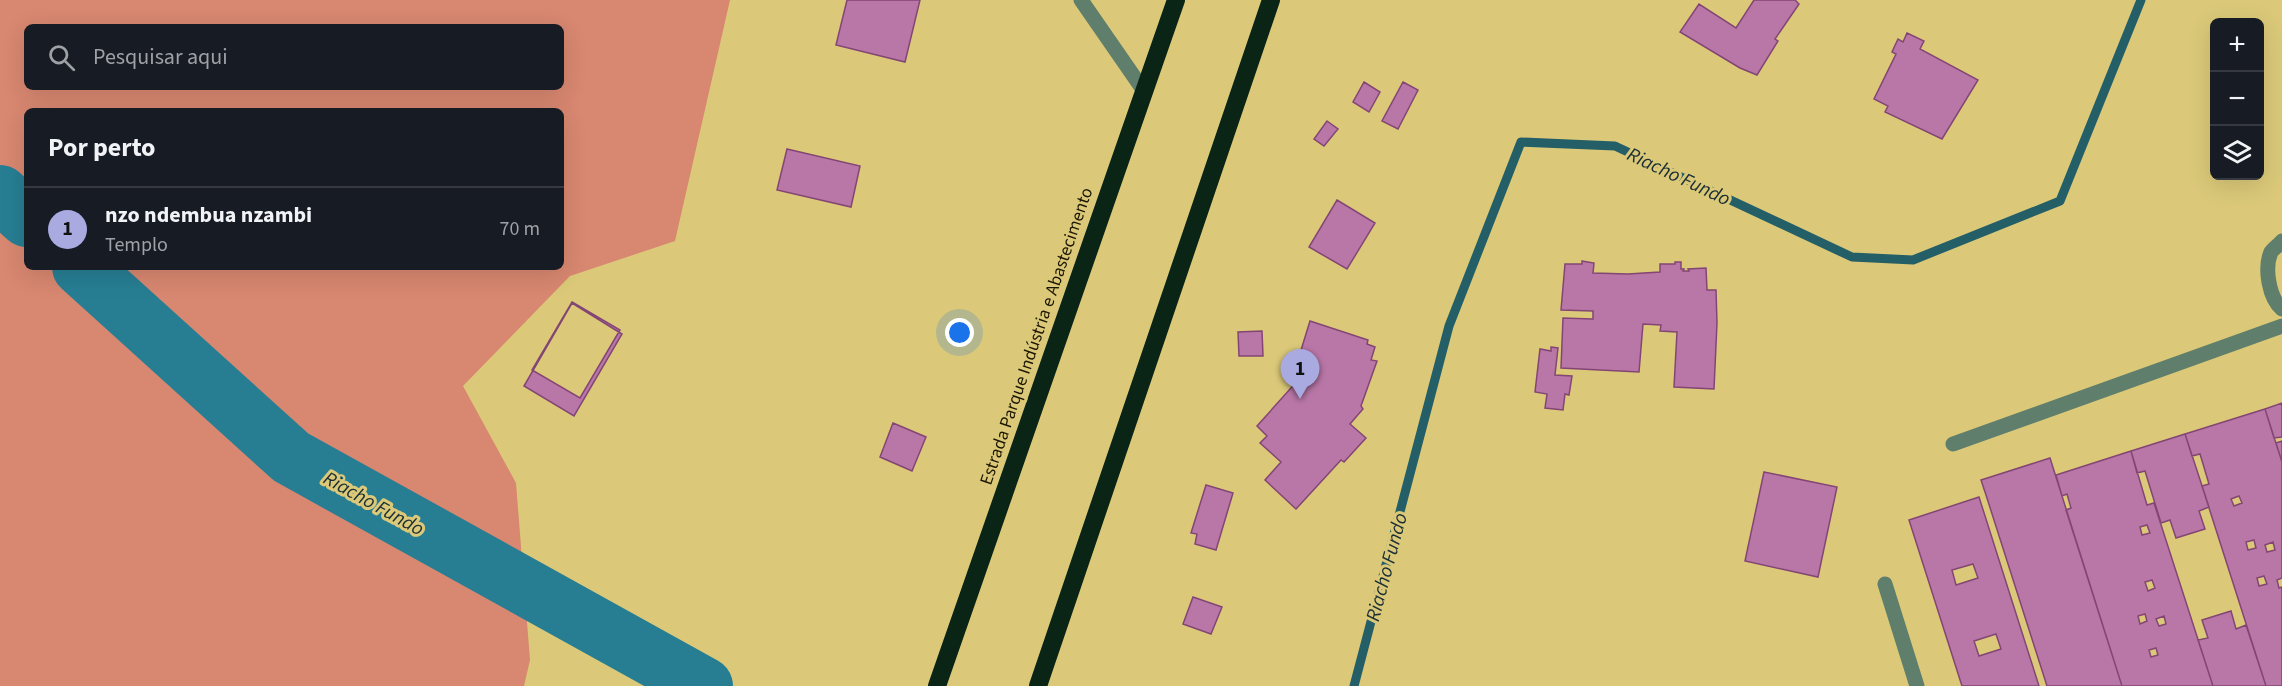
<!DOCTYPE html>
<html lang="pt">
<head>
<meta charset="utf-8">
<style>
  body { margin:0; font-family:"Source Sans 3",sans-serif; background:#242831; color:#f1f3f6 }
  .controls { position:absolute; right:18px; top:18px; display:grid; overflow:hidden; border-radius:9px; box-shadow:0 6px 24px #0002 }
  .controls button { width:54px; height:54px; display:grid; place-items:center; padding:0; border:0; border-bottom:2px solid #363941; background:#171b24; color:#f1f3f6; font:30px sans-serif }
  .you { position:absolute; left:960px; top:333px; width:21px; height:21px; margin:-15px; border:4px solid #fff; border-radius:50%; background:#1a73e8; box-shadow:0 0 0 9px #1a73e833 }
  .badge { display:grid; place-items:center; width:39px; height:39px; border-radius:50%; background:#a8aae0; color:#111; font-size:20px; font-weight:700 }
  .pin { position:absolute; translate:-50% -50px; filter:drop-shadow(0 2px 3px #0008) }
  .pin::after { content:''; position:absolute; top:32px; width:21px; height:18px; background:inherit; clip-path:polygon(0 0,100% 0,50% 100%) }
  .list { margin:0; padding:0; list-style:none }
  h2 { display:flex; justify-content:space-between; align-items:center; height:78px; margin:0; padding:0 24px; font-size:26px }
  h2 small { font-size:20px; font-weight:400; color:#9ea1a6 }
  .list li { display:grid; grid-template-columns:39px 1fr auto; gap:18px; align-items:center; box-sizing:border-box; height:84px; padding:0 24px; border-top:2px solid #363941 }
  .list b { display:block; font-size:22px; white-space:nowrap }
  .list p { margin:0; font-size:20px; white-space:nowrap; color:#9ea1a6 }
  .list em { font-size:20px; font-style:normal; color:#9ea1a6 }
  .icon { flex:none; width:33px; height:33px; fill:none; stroke:currentColor; stroke-width:2; stroke-linecap:round; stroke-linejoin:round }
  .map { position:relative; flex:none; width:2282px; height:686px; overflow:hidden }
  .search { position:absolute; background:#171b24; box-shadow:0 6px 24px #0002; left:24px; top:24px; width:540px; height:66px; display:flex; align-items:center; gap:15px; box-sizing:border-box; padding:0 21px; border-radius:9px; color:#9ea1a6; font-size:22px }
  .panel { position:absolute; background:#171b24; box-shadow:0 6px 24px #0002; left:24px; top:108px; width:540px; height:162px; border-radius:9px }
  .map>svg:first-child { display:block }
</style>
</head>
<body>
<div class="map">
<svg width="2282" height="686" viewBox="0 0 2282 686">
  <rect width="100%" height="100%" fill="#dbc979"/>
  <path fill="#d88770" fill-rule="evenodd" d="M0,0H730L675,241L570,276L463,386L516,483L530,660L524,686H0ZM27,27H561V87H27ZM27,111H561V267H27Z"/>
  <g fill="none" stroke-linecap="round" stroke-linejoin="round">
    <path stroke="#245f67" stroke-width="9" d="M1354,686L1449,326L1521,142L1615,146L1852,257L1913,260L2060,201L2141,0"/>
    <path stroke="#277e93" stroke-width="58" d="M0,194L27,218
      M81,267L291,457L704,686"/>
  </g>
  <path fill="#b977a7" stroke="#834674" stroke-width="1.5" fill-rule="evenodd" d="M847,0H920L905,62L836,45Z
    M1754,0H1795L1799,4L1775,39L1778,41L1757,75L1740,68L1680,32L1699,4L1736,28Z
    M1907,33L1924,41L1920,49L1978,80L1942,139L1885,112L1888,106L1874,99L1896,54L1892,52L1898,39L1903,42Z
    M1364,82L1380,92L1369,112L1353,102Z
    M1403,82L1418,90L1398,129L1382,121Z
    M1327,121L1338,129L1324,146L1314,139Z
    M787,149L860,166L851,207L777,190Z
    M1337,200L1375,223L1347,269L1309,247Z
    M1582,261L1594,263L1593,273L1628,274L1660,272V264H1675V262H1681V269H1684L1683,271H1689L1688,269L1706,268L1707,290H1716L1717,323L1714,389L1674,387L1677,332L1660,331L1661,325L1643,324L1639,372L1561,368L1563,318L1593,319V311L1561,310L1565,264H1582Z
    M572,302L620,330L580,398L532,370Z
    M572,303L622,334L574,416L524,386Z
    M1310,321L1368,340L1367,344L1375,347L1371,360L1377,361L1361,406L1363,409L1350,424L1366,438L1344,462L1341,460L1296,509L1265,480L1281,462L1260,443L1267,436L1257,426L1300,378L1293,376Z
    M1262,331L1263,356H1239L1238,332Z
    M1551,347L1558,348L1555,375L1572,376L1569,395L1565,394L1563,410L1545,408L1547,394L1535,392L1540,349L1551,351Z
    M2282,403V437L2274,438L2265,409Z
    M2265,409L2282,462V578L2277,580L2279,588L2282,587V686H2266L2202,486L2209,484L2200,454L2192,456L2185,434ZM2239,496L2242,503L2234,506L2231,499ZM2254,540L2256,548L2248,550L2246,542ZM2273,542L2275,550L2267,552L2265,545ZM2264,576L2267,584L2259,586L2257,578Z
    M893,423L926,437L912,471L880,457Z
    M2185,434L2209,507L2199,511L2205,529L2176,538L2170,520L2161,523L2145,471L2137,473L2131,451Z
    M2282,441V462L2276,443Z
    M2131,451L2147,505L2154,503L2213,686H2122L2066,510L2071,508L2067,494L2062,496L2056,475ZM2147,525L2150,533L2142,535L2140,527ZM2152,580L2155,588L2148,591L2145,582ZM2145,614L2147,621L2140,624L2138,616ZM2164,616L2166,624L2159,626L2156,619ZM2156,648L2158,655L2151,657L2149,650Z
    M2050,458L2122,686H2047L1986,495L1981,480Z
    M1764,472L1837,487L1818,577L1745,561Z
    M1206,485L1233,493L1216,550L1195,544L1197,534L1191,533Z
    M1979,497L2039,686H1962L1909,520ZM1973,564L1978,578L1956,585L1952,570ZM1996,634L2001,649L1979,656L1974,641Z
    M1193,597L1222,607L1211,634L1183,624Z
    M2231,611L2236,629L2246,625L2266,686H2213L2198,640L2208,638L2202,620Z"/>
  <g fill="none" stroke-linecap="round" stroke-linejoin="round">
    <path stroke="#5f7e6b" stroke-width="15" d="M1081,0L1144,91
      M2282,241C2279,245 2274,248 2271,252C2264,268 2269,298 2282,309
      M1953,444L2282,326
      M1885,584L1917,686"/>
    <path stroke="#0a2416" stroke-width="18" d="M937,686L1176,0
      M1038,686L1271,0"/>
  </g>
  <g text-anchor="middle" stroke-width="6" stroke-linejoin="round" paint-order="stroke">
    <g font-size="18" fill="#1c1600" stroke="#dbc979">
      <text transform="translate(1036 336) rotate(-71)" y="6">Estrada Parque Indústria e Abastecimento</text>
    </g>
    <g font-size="20" font-style="italic" fill="#1a2e34" stroke="#dbc979">
      <text transform="translate(1679 176) rotate(25)" y="7">Riacho Fundo</text>
      <text transform="translate(374 503) rotate(29)" y="7">Riacho Fundo</text>
      <text transform="translate(1386 567) rotate(-75)" y="7">Riacho Fundo</text>
    </g>
  </g>
</svg>
<div class="controls">
<button>+</button>
<button>−</button>
<button><svg class="icon" aria-label="layers" viewBox="0 0 24 24"><path d="M12 4l9 5-9 5-9-5zM3 14l9 5 9-5"/></svg></button>
</div>
<div class="you"></div>
<div class="pin badge" style="left:1300px;top:399px">1</div>
<div class="search"><svg class="icon" aria-label="search" viewBox="0 0 24 24"><circle cx="10" cy="10" r="6"/><path d="M15 15l6 6"/></svg>Pesquisar aqui</div>
<section class="panel">
<h2>Por perto<small></small></h2>
<ul class="list">
<li><span class="badge">1</span><div><b>nzo ndembua nzambi</b><p>Templo</p></div><em>70 m</em></li>
</ul>
</section>
</div>
</body>
</html>
